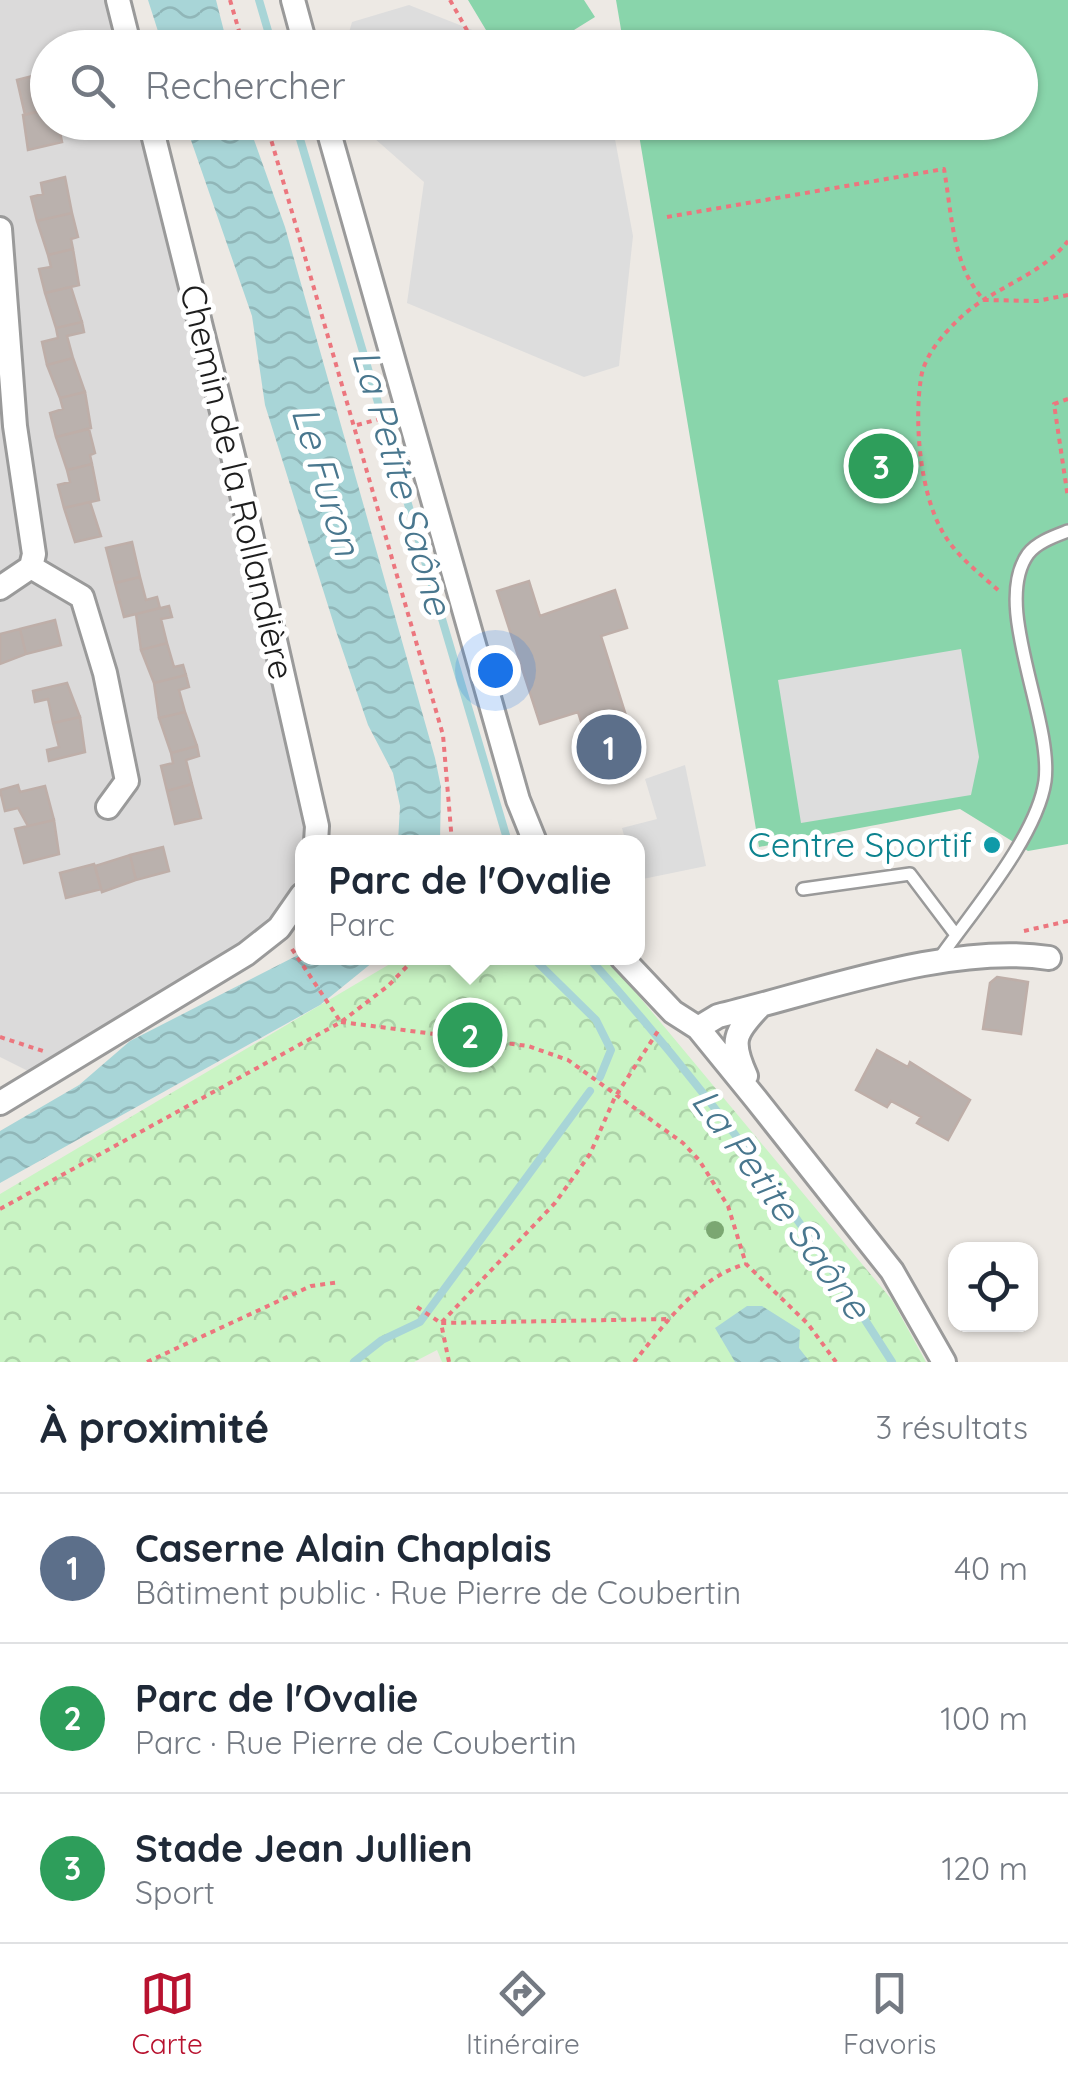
<!DOCTYPE html>
<html lang="fr">
<head>
<meta charset="utf-8">
<style>
  body { margin:0; font-family:Quicksand,sans-serif; background:#f2f2f3; color:#1f2937 }
  .controls { position:absolute; right:30px; bottom:30px; display:grid; overflow:hidden; border-radius:20px; box-shadow:0 2px 8px #0004 }
  .controls button { width:90px; height:90px; display:grid; place-items:center; padding:0; border:0; border-bottom:2px solid #e0e1e3; background:#fff; color:#1f2937; font:50px sans-serif }
  .you { position:absolute; left:495px; top:670px; width:35px; height:35px; margin:-25px; border:8px solid #fff; border-radius:50%; background:#1a73e8; box-shadow:0 0 0 15px #1a73e833 }
  .badge { display:grid; place-items:center; width:65px; height:65px; border-radius:50%; background:#b8122f; color:#fff; font-size:32px; font-weight:700 }
  .pin { position:absolute; translate:-50% -50%; border:5px solid #fff; box-shadow:0 2px 10px #0006 }
  .popup { position:absolute; left:295px; top:835px; width:350px; height:130px; box-sizing:border-box; display:grid; place-content:center; border-radius:20px; background:#fff; filter:drop-shadow(0 2px 8px #0005); font-size:32px; white-space:nowrap; color:#747a83 }
  .popup b { font-size:38px; color:#1f2937 }
  .popup::after { content:''; position:absolute; left:50%; top:100%; margin-left:-20px; border:20px solid transparent; border-top-color:#fff }
  .list { margin:0; padding:0; list-style:none }
  h2 { display:flex; justify-content:space-between; align-items:center; height:130px; margin:0; padding:0 40px; font-size:42px }
  h2 small { font-size:32px; font-weight:400; color:#747a83 }
  .list li { display:grid; grid-template-columns:65px 1fr auto; gap:30px; align-items:center; box-sizing:border-box; height:150px; padding:0 40px; border-top:2px solid #e0e1e3 }
  .list b { display:block; font-size:38px; white-space:nowrap }
  .list p { margin:0; font-size:32px; white-space:nowrap; color:#747a83 }
  .list em { font-size:32px; font-style:normal; color:#747a83 }
  .icon { flex:none; width:55px; height:55px; fill:none; stroke:currentColor; stroke-width:2; stroke-linecap:round; stroke-linejoin:round }
  .map { position:relative; flex:none; width:1068px; height:1362px; overflow:hidden }
  .search { position:absolute; background:#fff; box-shadow:0 2px 8px #0004; left:30px; right:30px; top:30px; height:110px; display:flex; align-items:center; gap:25px; box-sizing:border-box; padding:0 35px; border-radius:55px; color:#747a83; font-size:38px }
  .sheet { height:580px; background:#fff }
  nav { display:flex; justify-content:space-around; align-items:center; box-sizing:border-box; height:140px; border-top:2px solid #e0e1e3; background:#fff; font-size:28px; color:#747a83 }
  nav a { display:grid; justify-items:center; gap:5px }
  nav .on { color:#b8122f }
  .map>svg:first-child { display:block }
</style>
</head>
<body>
<div class="map">
<svg width="1068" height="1362" viewBox="0 0 1068 1362">
  <defs>
    <pattern id="park-crowns" width="20" height="18" patternUnits="userSpaceOnUse" patternTransform="scale(2.5)"><rect width="20" height="18" fill="#c9f4c4"/><path d="M2 6a3 3 0 1 1 6 0M12 15a3 3 0 1 1 6 0" fill="none" stroke="#acd1a8"/></pattern>
    <pattern id="water-waves" width="16" height="10" patternUnits="userSpaceOnUse" patternTransform="scale(2.5)"><rect width="16" height="10" fill="#a8d5d7"/><path d="M0 5q4-4 8 0t8 0" fill="none" stroke="#90b6b8"/></pattern>
  </defs>
  <rect width="100%" height="100%" fill="#ede9e4"/>
  <path fill="#dbdada" d="M0,0H108L120,47L48,48V122L140,123L195,333L308,832L302,842V870L271,924L241,947L28,1071L0,1057Z"/>
  <path fill="url(#park-crowns)" d="M400,958H607L892,1300L926,1362H442L437,1350L414,1362H0V1194Z"/>
  <path fill="#89d5ab" d="M468,0H584L595,17L574,30L584,47H507L492,40Z
    M616,0H1068V844L1028,851L960,809L759,847L637,123L1020,122V48L624,47Z"/>
  <path fill="#ddd" d="M409,5L490,37L514,47H345L352,22Z
    M357,123H612L633,236L619,366L584,377L407,303L424,182Z
    M961,649L979,757L971,795L801,823L778,680Z
    M685,765L706,866L638,880V842H626L622,828L657,819L645,779Z"/>
  <path fill="url(#water-waves)" d="M148,0H216L228,47H163Z
    M185,123H248L285,227L435,758L441,787L440,842H398L400,806L393,773L368,725L336,631L265,405L252,316Z
    M302,953V958H378L320,1005L0,1183V1131L79,1085L130,1041Z
    M747,1306H762L800,1330L799,1348L810,1362H735L715,1328Z"/>
  <g fill="none" stroke-linecap="round" stroke-linejoin="round">
    <path stroke="#a8d5d7" stroke-width="8" d="M259,0L273,48
      M295,122L508,842
      M533,958L596,1020L611,1050L600,1077
      M589,958C702,1083 802,1219 892,1362
      M354,1362L382,1340L420,1322L590,1091"/>
  </g>
  <path fill="#bab1ad" stroke="#beaea8" stroke-width="2.5" d="M48,72V109L25,115L17,80Z
    M48,109V122H58L62,142L28,150L23,115Z
    M65,177L72,213L37,221L31,197L43,194L41,183Z
    M72,213L78,237L71,239L73,249L48,255L37,221Z
    M73,249L79,285L45,293L39,269L51,267L48,255Z
    M71,287L82,322L56,328L45,293Z
    M82,322L84,332L67,336L73,358L47,365L42,342L58,338L56,328Z
    M73,358L85,392L60,398L47,365Z
    M85,392L91,428L56,437L50,413L63,409L60,398Z
    M89,429L95,453L90,455L92,464L67,470L56,437Z
    M92,464L99,500L64,508L58,485L70,482L67,470Z
    M90,502L101,536L75,542L64,508Z
    M132,542L140,577L115,583L106,548Z
    M140,577L146,600L157,597L160,608L124,617L115,583Z
    M529,581L540,616L615,590L627,628L601,636L638,754L596,768L578,712L540,724L497,591Z
    M169,606L172,617L161,619L167,643L141,650L136,614Z
    M55,620L61,645L26,654L20,629Z
    M20,629L26,654L0,664V634Z
    M167,643L174,667L183,665L186,675L154,683L141,650Z
    M186,675L189,687L179,690L185,712L159,718L154,683Z
    M67,683L80,717L53,723L48,699L35,702L33,691Z
    M185,712L197,746L171,753L159,718Z
    M80,717L85,752L49,761L47,750L59,747L53,723Z
    M197,746L199,756L186,760L192,784L167,791L161,766L173,763L171,753Z
    M192,784L201,818L175,824L167,791Z
    M18,785L20,792L45,786L54,820L28,826L18,808L5,811L0,790Z
    M54,820L59,854L24,863L15,829Z
    M163,847L169,871L136,880L130,855Z
    M130,855L136,880L102,892L95,866Z
    M94,864L101,889L66,898L60,873Z
    M997,977L1028,982L1021,1034L983,1029L990,983Z
    M877,1050L908,1067L910,1062L970,1100L948,1140L917,1123L921,1117L891,1101L887,1107L856,1090Z"/>
  <g fill="none" stroke-linecap="round" stroke-linejoin="round">
    <defs>
      <path id="lane" d="M803,889L910,874L956,935
        M939,959C971,913 1037,837 1045,781C1053,719 991,605 1028,554C1037,542 1055,536 1068,531"/>
      <path id="street" d="M118,0L130,48
        M293,0L306,48
        M150,122L236,468L317,826L316,842
        M326,122L518,800L535,842
        M0,229L15,426L34,554L31,567L0,588
        M31,567L82,597L105,673L127,781L108,807
        M622,958L673,1012L698,1028L755,1098L892,1271L944,1362
        M698,1028L718,1016C818,992 949,943 1049,958
        M746,1076C730,1041 734,1033 760,1006
        M0,1103L246,954L279,928L302,895"/>
    </defs>
    <use href="#lane" stroke="#9a9a9a" stroke-width="16"/>
    <use href="#street" stroke="#9a9a9a" stroke-width="28"/>
    <path stroke="#ec767e" stroke-width="4" stroke-dasharray="5 5" stroke-linecap="butt" d="M230,0L244,48
      M450,0L477,48
      M266,122L443,735L452,842
      M667,217L944,169C952,214 952,266 984,300L1037,301L1068,295
      M1068,399L1054,404L1068,498
      M357,425L387,417
      M998,590C978,572 954,554 941,529C920,490 914,422 921,378C924,357 942,335 957,321C989,288 1039,278 1068,241
      M1024,931L1068,921
      M292,949L340,1021
      M341,1022L528,1046L568,1060L683,1143L699,1160L728,1206L746,1264L808,1324L836,1362
      M0,1037L43,1051
      M0,1209L341,1022L388,986L415,958
      M417,1307L441,1323L555,1203L590,1154L615,1097L658,1031
      M147,1362L311,1286L340,1282
      M449,1362L441,1323L669,1319
      M634,1362C664,1325 698,1277 746,1264"/>
    <use href="#lane" stroke="#fff" stroke-width="11"/>
    <use href="#street" stroke="#fff" stroke-width="22"/>
  </g>
  <circle fill="#7ba772" cx="715" cy="1230" r="9"/>
  <circle fill="#0f9aa8" stroke="#fff" stroke-width="4" cx="992" cy="845" r="10"/>
  <g text-anchor="middle" stroke-width="10" stroke-linejoin="round" paint-order="stroke">
    <g font-size="35" fill="#1d1d1d" stroke="#fff">
      <text transform="translate(237 482) rotate(77)" y="12">Chemin de la Rollandière</text>
    </g>
    <g font-size="35" fill="#0d838f" stroke="#fff" text-anchor="end">
      <text x="972" y="857">Centre Sportif</text>
    </g>
    <g font-size="38" font-style="italic" fill="#49778e" stroke="#fff">
      <text transform="translate(326 481) rotate(73)" y="13">Le Furon</text>
      <text transform="translate(402 482) rotate(74)" y="13">La Petite Saône</text>
      <text transform="translate(781 1204) rotate(54)" y="13">La Petite Saône</text>
    </g>
  </g>
</svg>
<div class="controls">
<button><svg class="icon" aria-label="locate" viewBox="0 0 24 24"><circle cx="12" cy="12" r="6"/><path d="M12 2v4M12 18v4M2 12h4M18 12h4"/></svg></button>
</div>
<div class="you"></div>
<div class="pin badge" style="left:609px;top:747px;background:#5c6f8a">1</div>
<div class="pin badge" style="left:470px;top:1035px;background:#2e9e5b">2</div>
<div class="popup"><b>Parc de l'Ovalie</b>Parc</div>
<div class="pin badge" style="left:881px;top:466px;background:#2e9e5b">3</div>
<div class="search"><svg class="icon" aria-label="search" viewBox="0 0 24 24"><circle cx="10" cy="10" r="6"/><path d="M15 15l6 6"/></svg>Rechercher</div>
</div>
<section class="sheet">
<h2>À proximité<small>3 résultats</small></h2>
<ul class="list">
<li><span class="badge" style="background:#5c6f8a">1</span><div><b>Caserne Alain Chaplais</b><p>Bâtiment public · Rue Pierre de Coubertin</p></div><em>40 m</em></li>
<li><span class="badge" style="background:#2e9e5b">2</span><div><b>Parc de l'Ovalie</b><p>Parc · Rue Pierre de Coubertin</p></div><em>100 m</em></li>
<li><span class="badge" style="background:#2e9e5b">3</span><div><b>Stade Jean Jullien</b><p>Sport</p></div><em>120 m</em></li>
</ul>
</section>
<nav>
<a class="on"><svg class="icon" aria-label="map" viewBox="0 0 24 24"><path d="M3 6l6-2 6 2 6-2v14l-6 2-6-2-6 2zM9 4v14M15 6v14"/></svg>Carte</a>
<a><svg class="icon" aria-label="directions" viewBox="0 0 24 24"><path d="M12 3l9 9-9 9-9-9zM9 14v-3h6M13 9l2 2-2 2"/></svg>Itinéraire</a>
<a><svg class="icon" aria-label="saved" viewBox="0 0 24 24"><path d="M7 4h10v16l-5-4-5 4z"/></svg>Favoris</a>
</nav>
</body>
</html>
